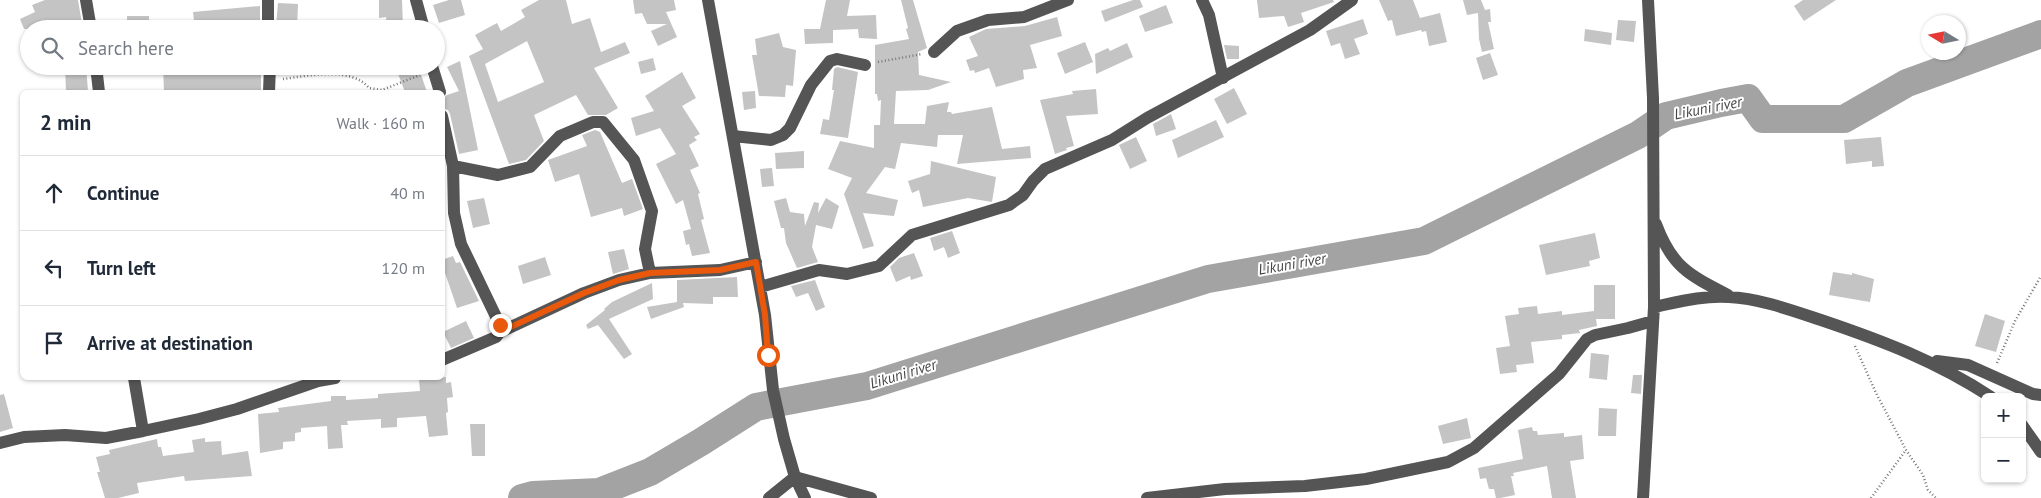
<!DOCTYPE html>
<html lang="en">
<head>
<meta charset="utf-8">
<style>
  body { margin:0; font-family:"PT Sans",sans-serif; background:#f6f6f7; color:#1f2937 }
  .controls { position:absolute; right:15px; bottom:15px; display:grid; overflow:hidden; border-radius:8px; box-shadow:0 1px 4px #0004 }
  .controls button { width:45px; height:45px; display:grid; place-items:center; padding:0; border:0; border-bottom:1px solid #e0e1e3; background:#fff; color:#1f2937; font:25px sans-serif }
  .compass { position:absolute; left:1921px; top:15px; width:45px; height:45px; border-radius:50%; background:#fff; box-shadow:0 1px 4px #0004; rotate:280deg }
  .stop { position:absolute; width:15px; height:15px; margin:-11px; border:4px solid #ea580c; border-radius:50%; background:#fff }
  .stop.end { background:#ea580c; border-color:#fff; box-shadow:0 1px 5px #0008 }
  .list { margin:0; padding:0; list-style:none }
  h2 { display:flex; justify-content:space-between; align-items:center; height:65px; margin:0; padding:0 20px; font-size:21px }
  h2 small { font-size:16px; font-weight:400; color:#747a83 }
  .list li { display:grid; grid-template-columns:32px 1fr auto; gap:15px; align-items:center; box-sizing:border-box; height:75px; padding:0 20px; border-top:1px solid #e0e1e3 }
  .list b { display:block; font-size:19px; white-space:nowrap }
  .list em { font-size:16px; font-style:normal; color:#747a83 }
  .icon { flex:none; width:28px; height:28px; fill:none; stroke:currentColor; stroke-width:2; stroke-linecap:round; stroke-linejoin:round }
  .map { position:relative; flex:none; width:2041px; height:498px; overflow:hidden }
  .search { position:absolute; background:#fff; box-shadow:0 1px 4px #0004; left:20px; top:20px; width:425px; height:55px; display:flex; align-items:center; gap:12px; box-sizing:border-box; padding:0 18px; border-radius:28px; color:#747a83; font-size:19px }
  .panel { position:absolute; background:#fff; box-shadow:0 1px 4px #0004; left:20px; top:90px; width:425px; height:290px; border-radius:8px }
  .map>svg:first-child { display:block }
</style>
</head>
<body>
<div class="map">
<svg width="2041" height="498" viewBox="0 0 2041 498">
  <rect width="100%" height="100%" fill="#fff"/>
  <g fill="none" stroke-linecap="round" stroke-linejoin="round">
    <path stroke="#a3a3a3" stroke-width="28" d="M522,498L533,495L599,492L650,472L701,442L756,407L867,386L1208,279L1424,241L1638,135L1666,116L1721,103L1748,98L1763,119H1844L1907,83L2041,34"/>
  </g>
  <path fill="#c4c4c4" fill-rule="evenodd" d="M45,0H78L83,29H24L20,19L35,12L32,5Z
    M379,0H402L403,26L387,27L386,17L379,18Z
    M449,0H461L465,15L439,23L433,5Z
    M539,0H566L572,24L590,18L601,52L625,42L630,53L594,68L618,108L606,115H588L576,95L534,115L544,141L526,160L509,164L469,56L483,49L475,35L497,23L501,31L525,17L521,10ZM527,41L544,82L498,102L485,64Z
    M633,0H674L676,10L666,12L677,37L658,46L651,31L667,24H647L642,13L635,14Z
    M826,0H850L847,16L876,15L877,39L859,38L858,29L833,30V43L805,44L804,29H820Z
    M901,0H913L927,48L918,52L919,75L951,82L928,90L896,91L894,124H925L927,106L949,102L947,112H951L952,114L992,107L1002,149L1030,146L1031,158L957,164L963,135H938L937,147L901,143L895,169L885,167L866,193L898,200L894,216L863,213L874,246L863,249L844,194L852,178L828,169L840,141L874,148V125H880L881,100L878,101L877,94H875V45L909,39L906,29L908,28Z
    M1133,0H1140L1143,7L1105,22L1101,11Z
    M1257,0H1333L1334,2L1301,13L1304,22L1288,27L1284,16L1259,18Z
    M1379,0H1413L1420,18L1440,13L1447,42L1429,46L1426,31L1422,32L1421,30L1396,36L1392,20L1388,21Z
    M1463,0H1481L1485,10L1490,9L1491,22H1488L1494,49L1482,52L1479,39L1478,13L1467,15Z
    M1803,0H1836L1804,21L1794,6Z
    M278,3L298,4L297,29H283L282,25L276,26Z
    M1166,5L1173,23L1145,32L1139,16Z
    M260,6V27L254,29H195L193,12Z
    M127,16H149V29H127Z
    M1057,17L1062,36L1030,45L1037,68L1023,70L1024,79L996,87L989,68L975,73L974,70L970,71L966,60L978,56L969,37L986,29L1025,26Z
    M1363,19L1368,34L1354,39L1360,54L1345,59L1340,43L1331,46L1326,31Z
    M1618,20L1636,21L1634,42L1616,40Z
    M1585,29L1612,33L1611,45L1584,41Z
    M779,33L783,47L796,50L793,86L786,85L785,97L759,96L752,55H757L755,39Z
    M1085,42L1093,62L1065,74L1057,53Z
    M1127,43L1133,57L1096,74L1095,54L1108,48L1110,51Z
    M1224,45L1239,46V59H1227Z
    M1490,53L1498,75L1483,80L1476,58Z
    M653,58L656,70L641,74L638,62Z
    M460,61L478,150L459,154L450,114L448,110L442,108V100L447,95L459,91L447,67Z
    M65,66H86L88,91L66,92Z
    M163,66L224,68V66H261V91L164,92Z
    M395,66H418L427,92H405Z
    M837,67L858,72L848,138L820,134L823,119L829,120L834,90H832L834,69Z
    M682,72L696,98L682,106L700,134L694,137L697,140L689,145L699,166L690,170L700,193L698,194L704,219L701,220L710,253L692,256L689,244L686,245L683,231L691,229L683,200L676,204L656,164L676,154L660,128L636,136L631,118L654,111L645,96Z
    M1234,88L1247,114L1227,124L1214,99Z
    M1096,89L1098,114L1066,116L1074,146L1066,148L1067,150L1055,154L1040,100L1073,94L1072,91Z
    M755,91L756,108L744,110L742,92Z
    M1171,114L1176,129L1156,136L1153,124Z
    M1216,120L1224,137L1178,158L1172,140Z
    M595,130L600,132L622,183L632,179L643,209L624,216L622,208L591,217L579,174L555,182L548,160L587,146L582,135Z
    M1136,137L1147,161L1130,169L1119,145Z
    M1881,137L1884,166L1872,167V161L1846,164L1844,140Z
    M804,151V168L776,169L775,153Z
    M931,161L996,177L992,202L968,198L923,207L919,190L912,193L908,181L930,174Z
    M772,168L774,186L762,187L760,169Z
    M484,198L490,224L473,228L467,201Z
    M786,198L790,212L804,214L805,226L814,202L819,203L818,213L826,198L839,206L832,229L816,225L812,247L818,262L797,268L786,243L784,228H781L774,201Z
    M952,231L960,253L948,258L944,247L934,251L930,238Z
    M1595,233L1600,258L1589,261L1590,266L1546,275L1539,245Z
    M624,249L629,269L613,274L608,252Z
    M914,253L923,276L911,280L910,276L896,282L890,267L899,258Z
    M453,256L456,263L460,262L479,301L457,308L442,264V260Z
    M545,257L551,275L523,284L518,266Z
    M1833,272L1852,275V273L1874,279L1870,302L1829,295Z
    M737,277L738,297H713V304L683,303L684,307L651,319L647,307L677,302V280Z
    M815,280L825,307L816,311L808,293L796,297L791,286Z
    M652,283L653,299L609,319L632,354L624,359L598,325L588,329L586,325L605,310L604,309L612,302Z
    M1594,285H1615V319H1596L1597,326L1579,330L1580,333L1562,335V339L1531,342L1534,363L1516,365L1517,372L1500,374L1496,348L1510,346L1505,316L1519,314L1518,308L1537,306L1538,314L1562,311V315L1594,311Z
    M1985,314L2005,321L1996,352L1975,346Z
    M466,321L474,338L451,348L443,332Z
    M1591,353L1609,355L1607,380L1589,378Z
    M1633,375H1642L1641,394L1631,393Z
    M446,377V383L451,382L453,397L447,398L448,412L446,413L448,435L429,437L426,416L397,418V427L381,428V419L347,421L348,425H341L343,448L328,449L327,426L301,428V432L295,433V441L283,442V449L260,453L258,414L279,412L278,408L331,401V396H346V400L378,398V394L420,391L419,380Z
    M4,394L13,428L0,432V395Z
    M1599,408L1617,409L1616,436H1598Z
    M1467,418L1471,438L1443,444L1438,426Z
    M470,424H485V456H472Z
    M1532,427L1533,431H1537L1538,435L1564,433V437L1582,435L1584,459L1570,461L1576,498H1552L1547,466L1513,473L1514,476H1511L1515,495L1500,498H1496L1494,489H1489L1486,478L1480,479L1478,468L1523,459L1518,430Z
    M205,438V442L221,441L222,455L248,451L252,476L185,481L184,476L137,483L139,493L118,498H105L97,472H100L96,457L110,454L109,450L157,439L158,447H161L163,456L194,452L192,440Z"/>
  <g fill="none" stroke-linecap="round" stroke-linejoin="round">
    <path stroke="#777" stroke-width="2.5" stroke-dasharray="1 2.5" stroke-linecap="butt" d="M878,62L922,54
      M283,79C308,76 351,66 369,88L382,90L420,75
      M1855,346L1876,393L1906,450L1923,475L1928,490L1936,498
      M1997,363L2015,321L2041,276
      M1871,498L1906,450"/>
    <path stroke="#555" stroke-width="12" d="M86,0L91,29
      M268,0V29
      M416,0L424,29
      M708,0L765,315L773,390L784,439L795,477L805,498
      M1202,0L1209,15L1223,78
      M934,52L957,31L988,20L1024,17L1068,0
      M96,66L99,92
      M432,66L440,92
      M269,92L270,66
      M442,116L453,166L454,213L461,244L500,325V332L496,337L442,360
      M733,136L771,140L783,135L790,128L811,85L830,61L837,59L865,65
      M453,166L498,175L530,167L560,136L593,122H603L634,160L652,211L645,249L650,273
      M1656,224C1672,267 1689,275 1728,295
      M760,287L819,270L847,274L879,266L912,235L1009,205L1023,195L1033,181L1045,169L1112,140L1147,118L1310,30L1352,0
      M1654,307C1678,302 1704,295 1729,297C1758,298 1794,311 1821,320C1883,341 1936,361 1991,397
      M500,332L584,293L619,280L650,273L720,270L756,262
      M1937,361L1968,365L2033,394L2041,395
      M134,378L143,431
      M2022,425L2041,452
      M0,443L24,437L65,435L106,438L143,431L199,419L237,409L318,381L335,378
      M769,498L795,477L871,498
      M1147,498L1225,489L1305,486L1366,479L1448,462L1474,448L1559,374L1587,339L1595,335L1628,328L1653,321
      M1643,498L1654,307L1653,98L1648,0"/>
  </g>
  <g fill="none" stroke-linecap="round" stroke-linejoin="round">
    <path stroke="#ea580c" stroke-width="6" d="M500,325V332L584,293L619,280L650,273L720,270L756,262L765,315L768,355"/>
  </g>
  <g text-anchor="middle" stroke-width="4" stroke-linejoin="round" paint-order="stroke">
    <g font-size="15" font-style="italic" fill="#444" stroke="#fff">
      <text transform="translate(1708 108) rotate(-11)" y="5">Likuni river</text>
      <text transform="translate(1292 264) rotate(-10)" y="5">Likuni river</text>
      <text transform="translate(903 374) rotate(-17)" y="5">Likuni river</text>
    </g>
  </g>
</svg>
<div class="controls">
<button>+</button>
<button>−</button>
</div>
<svg class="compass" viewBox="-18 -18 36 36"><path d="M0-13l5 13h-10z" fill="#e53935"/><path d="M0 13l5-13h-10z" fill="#747a83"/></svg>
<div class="stop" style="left:768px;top:355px"></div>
<div class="stop end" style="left:500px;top:325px"></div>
<div class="search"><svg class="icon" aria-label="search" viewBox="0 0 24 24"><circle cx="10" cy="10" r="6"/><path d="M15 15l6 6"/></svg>Search here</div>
<section class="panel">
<h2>2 min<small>Walk · 160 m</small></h2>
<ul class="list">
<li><svg class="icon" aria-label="ahead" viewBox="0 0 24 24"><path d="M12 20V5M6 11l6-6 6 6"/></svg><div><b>Continue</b></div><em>40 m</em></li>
<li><svg class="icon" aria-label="left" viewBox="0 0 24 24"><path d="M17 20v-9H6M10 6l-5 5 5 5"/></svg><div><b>Turn left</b></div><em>120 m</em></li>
<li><svg class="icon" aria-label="arrive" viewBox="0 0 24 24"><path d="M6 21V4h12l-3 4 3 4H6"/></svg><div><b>Arrive at destination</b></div></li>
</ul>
</section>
</div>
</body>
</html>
